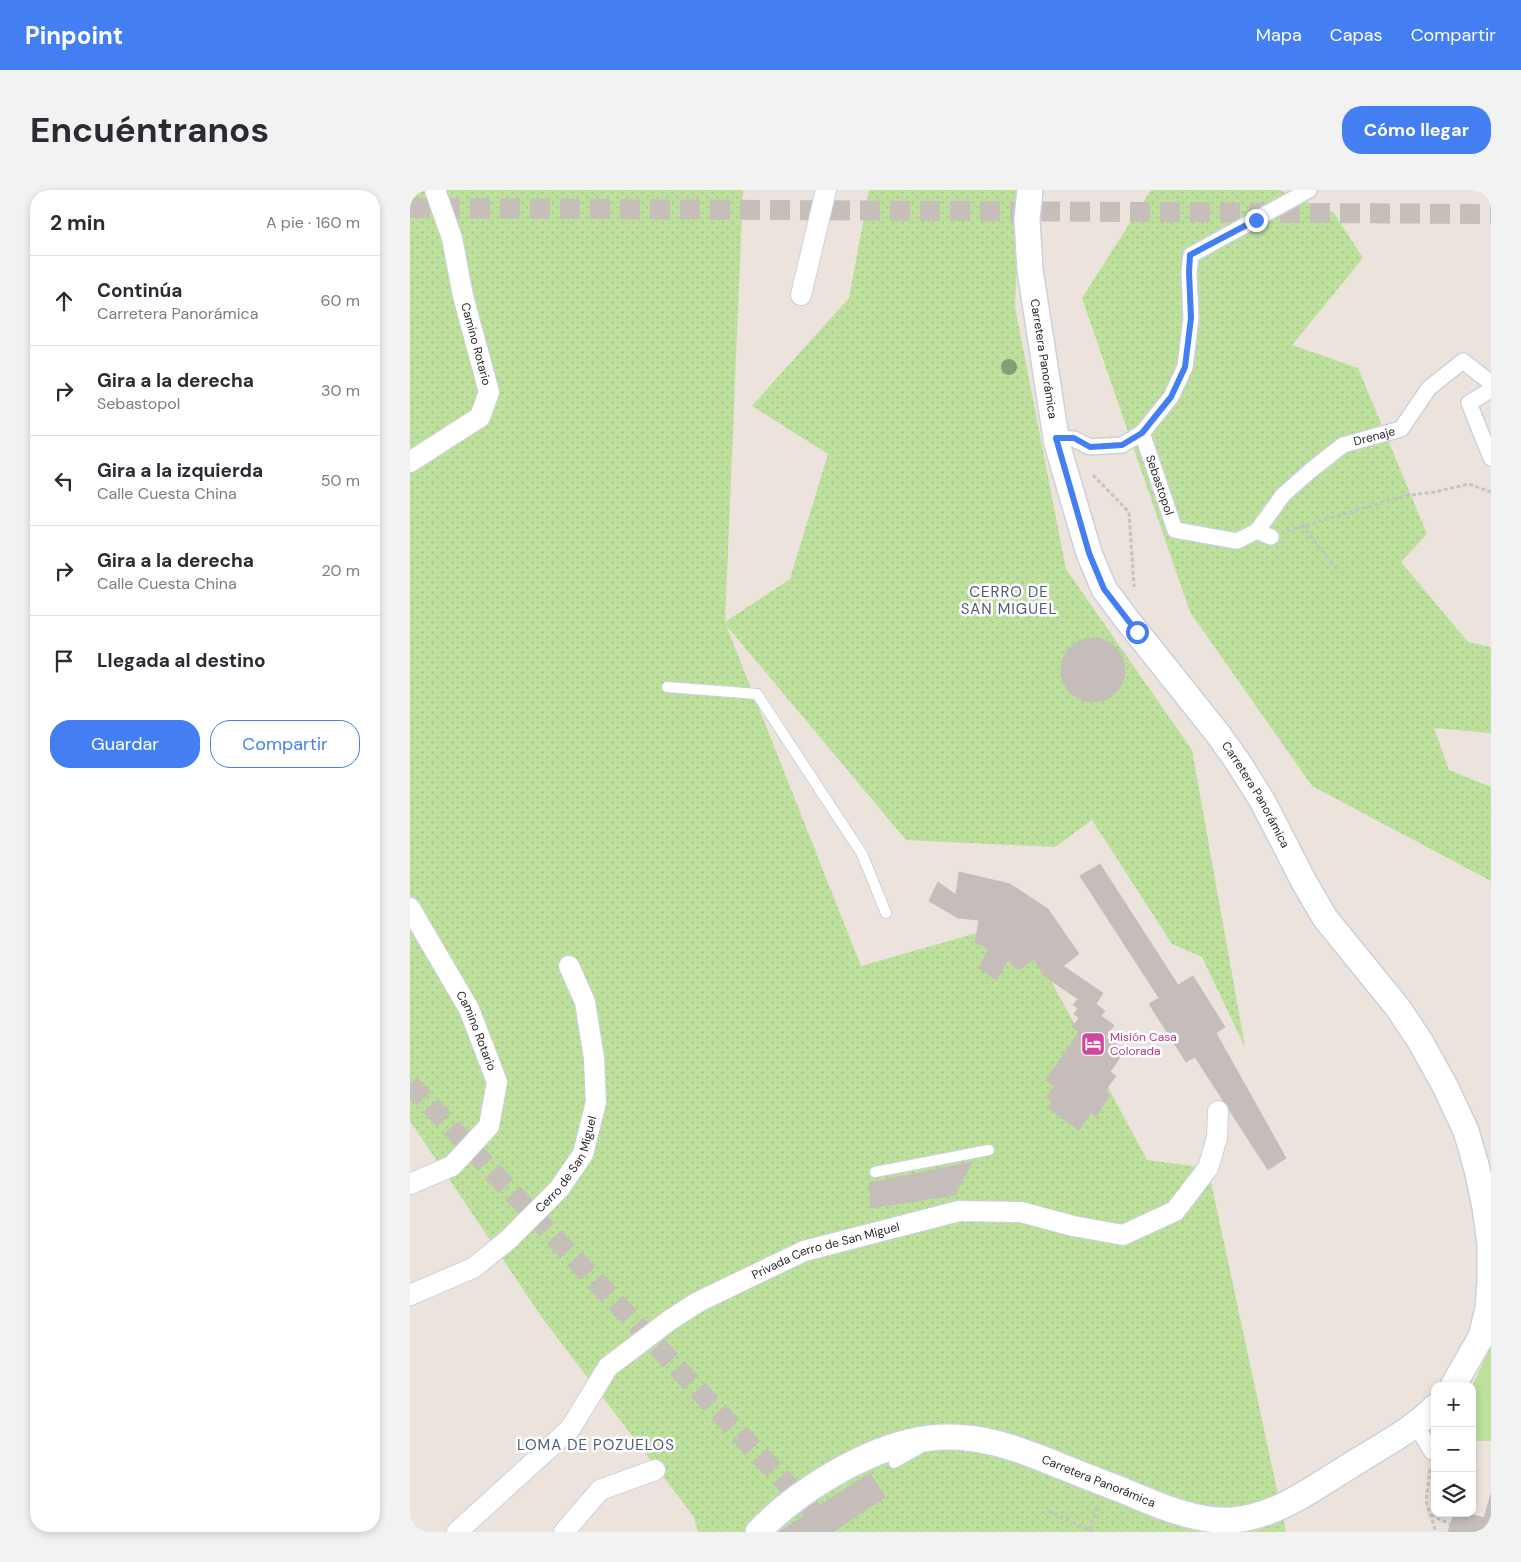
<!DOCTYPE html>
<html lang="es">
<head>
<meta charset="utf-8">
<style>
  body { margin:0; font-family:"DM Sans",sans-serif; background:#f2f2f3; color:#2b2b33 }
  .controls { position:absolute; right:15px; bottom:15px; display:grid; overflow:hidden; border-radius:10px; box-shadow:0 2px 8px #0003 }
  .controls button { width:45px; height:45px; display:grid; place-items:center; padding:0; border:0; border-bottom:1px solid #e1e1e2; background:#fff; color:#2b2b33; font:25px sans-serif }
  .stop { position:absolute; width:15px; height:15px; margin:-11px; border:4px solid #437ff2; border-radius:50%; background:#fff }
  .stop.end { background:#437ff2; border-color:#fff; box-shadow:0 1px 5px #0008 }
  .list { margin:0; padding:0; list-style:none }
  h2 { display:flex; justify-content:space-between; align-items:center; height:65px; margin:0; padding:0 20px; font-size:21px }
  h2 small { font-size:16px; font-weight:400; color:#7c7c81 }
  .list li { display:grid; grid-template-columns:32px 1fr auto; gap:15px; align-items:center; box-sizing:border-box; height:90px; padding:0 20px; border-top:1px solid #e1e1e2 }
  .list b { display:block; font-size:19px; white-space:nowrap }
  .list p { margin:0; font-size:16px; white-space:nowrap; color:#7c7c81 }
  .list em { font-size:16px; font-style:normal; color:#7c7c81 }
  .actions { display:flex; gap:10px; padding:15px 20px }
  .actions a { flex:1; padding:11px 0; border:1px solid #437ff2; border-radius:20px; text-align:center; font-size:18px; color:#437ff2 }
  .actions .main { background:#437ff2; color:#fff }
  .icon { flex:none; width:28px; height:28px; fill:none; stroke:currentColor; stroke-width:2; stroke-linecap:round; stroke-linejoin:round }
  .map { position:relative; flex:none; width:1081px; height:1342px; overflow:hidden; border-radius:20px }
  header { display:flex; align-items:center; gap:30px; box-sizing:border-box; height:70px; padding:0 25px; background:#437ff2; color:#fff }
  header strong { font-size:24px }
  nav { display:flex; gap:28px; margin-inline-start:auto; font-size:18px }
  .intro { display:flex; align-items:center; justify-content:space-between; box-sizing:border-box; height:120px; padding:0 30px }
  h1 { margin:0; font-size:35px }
  .button { padding:12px 22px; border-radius:20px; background:#437ff2; color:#fff; font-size:18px; font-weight:700 }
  main { display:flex; gap:30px; padding:0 30px }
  aside { flex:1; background:#fff; border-radius:20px; box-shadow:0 2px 8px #0003 }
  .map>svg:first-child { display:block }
</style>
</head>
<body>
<header>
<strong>Pinpoint</strong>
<nav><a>Mapa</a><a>Capas</a><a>Compartir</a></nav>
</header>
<div class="intro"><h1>Encuéntranos</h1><a class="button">Cómo llegar</a></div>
<main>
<aside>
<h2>2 min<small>A pie · 160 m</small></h2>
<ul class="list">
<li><svg class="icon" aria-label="ahead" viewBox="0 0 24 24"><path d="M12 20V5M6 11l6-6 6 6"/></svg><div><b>Continúa</b><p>Carretera Panorámica</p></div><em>60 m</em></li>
<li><svg class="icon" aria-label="right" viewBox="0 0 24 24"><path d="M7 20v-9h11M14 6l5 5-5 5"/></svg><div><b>Gira a la derecha</b><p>Sebastopol</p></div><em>30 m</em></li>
<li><svg class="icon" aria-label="left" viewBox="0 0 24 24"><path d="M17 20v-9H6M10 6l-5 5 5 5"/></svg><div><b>Gira a la izquierda</b><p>Calle Cuesta China</p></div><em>50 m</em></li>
<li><svg class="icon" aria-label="right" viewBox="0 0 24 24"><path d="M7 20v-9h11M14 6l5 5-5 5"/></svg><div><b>Gira a la derecha</b><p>Calle Cuesta China</p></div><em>20 m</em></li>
<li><svg class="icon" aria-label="arrive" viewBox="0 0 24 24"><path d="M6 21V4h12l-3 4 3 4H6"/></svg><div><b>Llegada al destino</b></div></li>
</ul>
<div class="actions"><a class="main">Guardar</a><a>Compartir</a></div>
</aside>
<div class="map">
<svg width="1081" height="1342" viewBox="0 0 1081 1342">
  <defs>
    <pattern id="grass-dots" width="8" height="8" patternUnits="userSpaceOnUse" patternTransform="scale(1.25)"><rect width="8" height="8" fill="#bde09c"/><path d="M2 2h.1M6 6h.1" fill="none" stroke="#a3c087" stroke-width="1.8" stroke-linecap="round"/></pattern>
  </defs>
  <rect width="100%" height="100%" fill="#ece3dd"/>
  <path fill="url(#grass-dots)" d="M0,0H333L315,432L380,389L418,264L342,216L439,108L459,0H610L605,117L656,379L782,560L835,857L792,767L762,754L682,630L645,657L496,650L316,435L451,776L609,731L737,970L798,978L876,1342H288L284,1327L133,1129L0,931Z
    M741,0H869L924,23L953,68L882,155L948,178L1017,344L991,372L1058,452L1081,457V543L1024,538L1039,580L1081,597V691L902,596L780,422L672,108Z"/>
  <path fill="#bde09c" d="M1081,1155V1251H1062V1197Z"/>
  <path fill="#c4bdb9" stroke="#c7bfb7" d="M651 480a32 32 0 1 1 64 0a32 32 0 1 1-64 0Z
    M690,674L768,795L783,786L815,837L806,843L876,968L858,980L785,867L776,872L739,814L749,808L670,686Z
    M549,682L600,694L638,719L669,764L653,776L633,785L624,769L608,780L598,770L586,790L569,778L579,758L565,753L569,730L548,728L519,711L528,692L546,705Z
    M653,776L693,803L686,814L695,821L691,826L704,835L696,847L715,860L700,882L706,886L695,901L700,905L686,926L681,922L669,940L638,918L642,912L636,908L644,896L636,890L669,842L662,837L669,828L664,824L668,818L663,815L668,809L633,785Z
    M562,972L545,1005L461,1018L459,993Z
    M460,1283L475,1307L427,1339L411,1315Z
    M1081,1304V1342H1038L1044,1323H1057L1074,1328Z
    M411,1315L427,1339L422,1342H369Z"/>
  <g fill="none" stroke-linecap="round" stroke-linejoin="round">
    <path stroke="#c5beb9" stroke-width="20" stroke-dasharray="20 10" stroke-linecap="butt" d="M0,18L1081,24
      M0,894L422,1342"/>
    <defs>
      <path id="service" d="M257,497L347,504L452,664L476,723
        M465,982L579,960
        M484,1273L509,1259"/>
      <g id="pedestrian">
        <path d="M1081,201L1077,202L1059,213L1081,268"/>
        <path id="s1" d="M732,243L765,340L827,351L847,341L861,347"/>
        <path d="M646,248L664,249L680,257L712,255L732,243L761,207L775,177L781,128L779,82L781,65L899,0"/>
        <path id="s2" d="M847,341L873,305L900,281L933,255L991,239L1019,198L1053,171L1081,193"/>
        <path d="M1005,1234L1022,1262"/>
      </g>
      <g id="minor">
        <path d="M391,105L416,0"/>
        <path d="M0,272L70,227L79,202L53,106L42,48L25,0"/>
        <path id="s3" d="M0,718L59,819L87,892L79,936L42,976L0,994"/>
        <path id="s4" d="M0,1105L63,1078L98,1050L149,999L173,964L186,912L184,868L175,812L159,776"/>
        <path id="s5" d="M47,1342L160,1239L198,1177L260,1130L288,1112L394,1061L549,1021L611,1022L663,1036L713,1045L765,1021L798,978L807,948L808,921"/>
        <path d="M154,1342L190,1300L245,1280"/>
      </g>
      <g id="tertiary">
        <path id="s6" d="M620,0L617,29L620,80L647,254L679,363L694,399L718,431L808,544L828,572L853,612L894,692L915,728L988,818L1010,851L1035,896L1056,941L1067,979L1075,1017L1080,1053V1090L1078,1119L1071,1147L1043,1196"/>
        <path id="s7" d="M348,1342C385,1303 447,1265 499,1252C526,1245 557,1246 585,1253C603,1257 620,1264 638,1271C663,1281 687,1291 712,1300C745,1314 787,1333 823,1330C867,1326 902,1299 938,1277C964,1260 1005,1239 1025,1217"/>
      </g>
    </defs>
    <use href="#service" stroke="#cbd1db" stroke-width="12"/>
    <use href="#pedestrian" stroke="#cbd1db" stroke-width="18"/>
    <use href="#minor" stroke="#cbd1db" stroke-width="22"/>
    <use href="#tertiary" stroke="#cbd1db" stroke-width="28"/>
    <path stroke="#c3c3c3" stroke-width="3" stroke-dasharray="4 2.5" stroke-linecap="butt" d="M683,285L719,322L724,397
      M892,335L929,382
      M877,341L994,306L1024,302L1059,294L1081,302
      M1020,1279L1016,1311L1026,1342
      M638,1321L683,1342
      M1021,1325L1040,1334
      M680,1340L687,1317"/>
    <use href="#service" stroke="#fff" stroke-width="10"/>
    <use href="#pedestrian" stroke="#fff" stroke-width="15"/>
    <use href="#minor" stroke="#fff" stroke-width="20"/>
    <use href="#tertiary" stroke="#fff" stroke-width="25"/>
  </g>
  <circle fill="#889d73" cx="599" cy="177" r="8"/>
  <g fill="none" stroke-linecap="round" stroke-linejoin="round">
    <path stroke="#437ff2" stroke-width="6" d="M727,442L694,399L679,363L646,248H664L680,257L712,255L732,243L761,207L775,177L781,128L779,82L780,65L846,30"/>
  </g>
  <defs>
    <symbol id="hotel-square" viewBox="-11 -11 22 22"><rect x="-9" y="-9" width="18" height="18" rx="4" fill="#d1479c" stroke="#fff"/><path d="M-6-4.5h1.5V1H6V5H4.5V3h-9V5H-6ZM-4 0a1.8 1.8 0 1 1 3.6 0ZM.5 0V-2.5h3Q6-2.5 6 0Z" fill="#fff"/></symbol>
  </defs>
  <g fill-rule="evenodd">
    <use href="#hotel-square" x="669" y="840" width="28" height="28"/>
  </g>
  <g text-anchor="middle" stroke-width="5" stroke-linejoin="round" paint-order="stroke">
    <g font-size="12" fill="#2a2a2a" stroke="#fff">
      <text transform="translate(66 154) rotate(75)" y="4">Camino Rotario</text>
      <text dy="4" stroke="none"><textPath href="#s6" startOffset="170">Carretera Panorámica</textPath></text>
      <text dy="4" stroke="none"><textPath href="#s2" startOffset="155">Drenaje</textPath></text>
      <text dy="4" stroke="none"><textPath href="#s1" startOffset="55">Sebastopol</textPath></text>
      <text dy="4" stroke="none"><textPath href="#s6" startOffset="665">Carretera Panorámica</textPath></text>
      <text dy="4" stroke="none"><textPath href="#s3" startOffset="140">Camino Rotario</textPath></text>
      <text dy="4" stroke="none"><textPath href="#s4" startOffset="211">Cerro de San Miguel</textPath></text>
      <text dy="4" stroke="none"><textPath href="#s5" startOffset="475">Privada Cerro de San Miguel</textPath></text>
      <text dy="4" stroke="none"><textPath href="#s7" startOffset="375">Carretera Panorámica</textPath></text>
    </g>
    <g font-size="12" fill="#b23c85" stroke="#fff" text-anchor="start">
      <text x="700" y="851">Misión Casa<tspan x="700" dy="14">Colorada</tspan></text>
    </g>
    <g font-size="15" letter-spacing="1" fill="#4c5b79" stroke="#fff">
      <text x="599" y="407">CERRO DE<tspan x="599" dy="17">SAN MIGUEL</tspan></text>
      <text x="186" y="1260">LOMA DE POZUELOS</text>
    </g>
  </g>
</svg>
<div class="controls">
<button>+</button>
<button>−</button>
<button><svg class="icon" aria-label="layers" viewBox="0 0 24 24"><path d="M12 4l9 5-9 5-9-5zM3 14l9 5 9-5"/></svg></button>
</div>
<div class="stop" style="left:727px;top:442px"></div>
<div class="stop end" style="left:846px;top:30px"></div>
</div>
</main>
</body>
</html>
